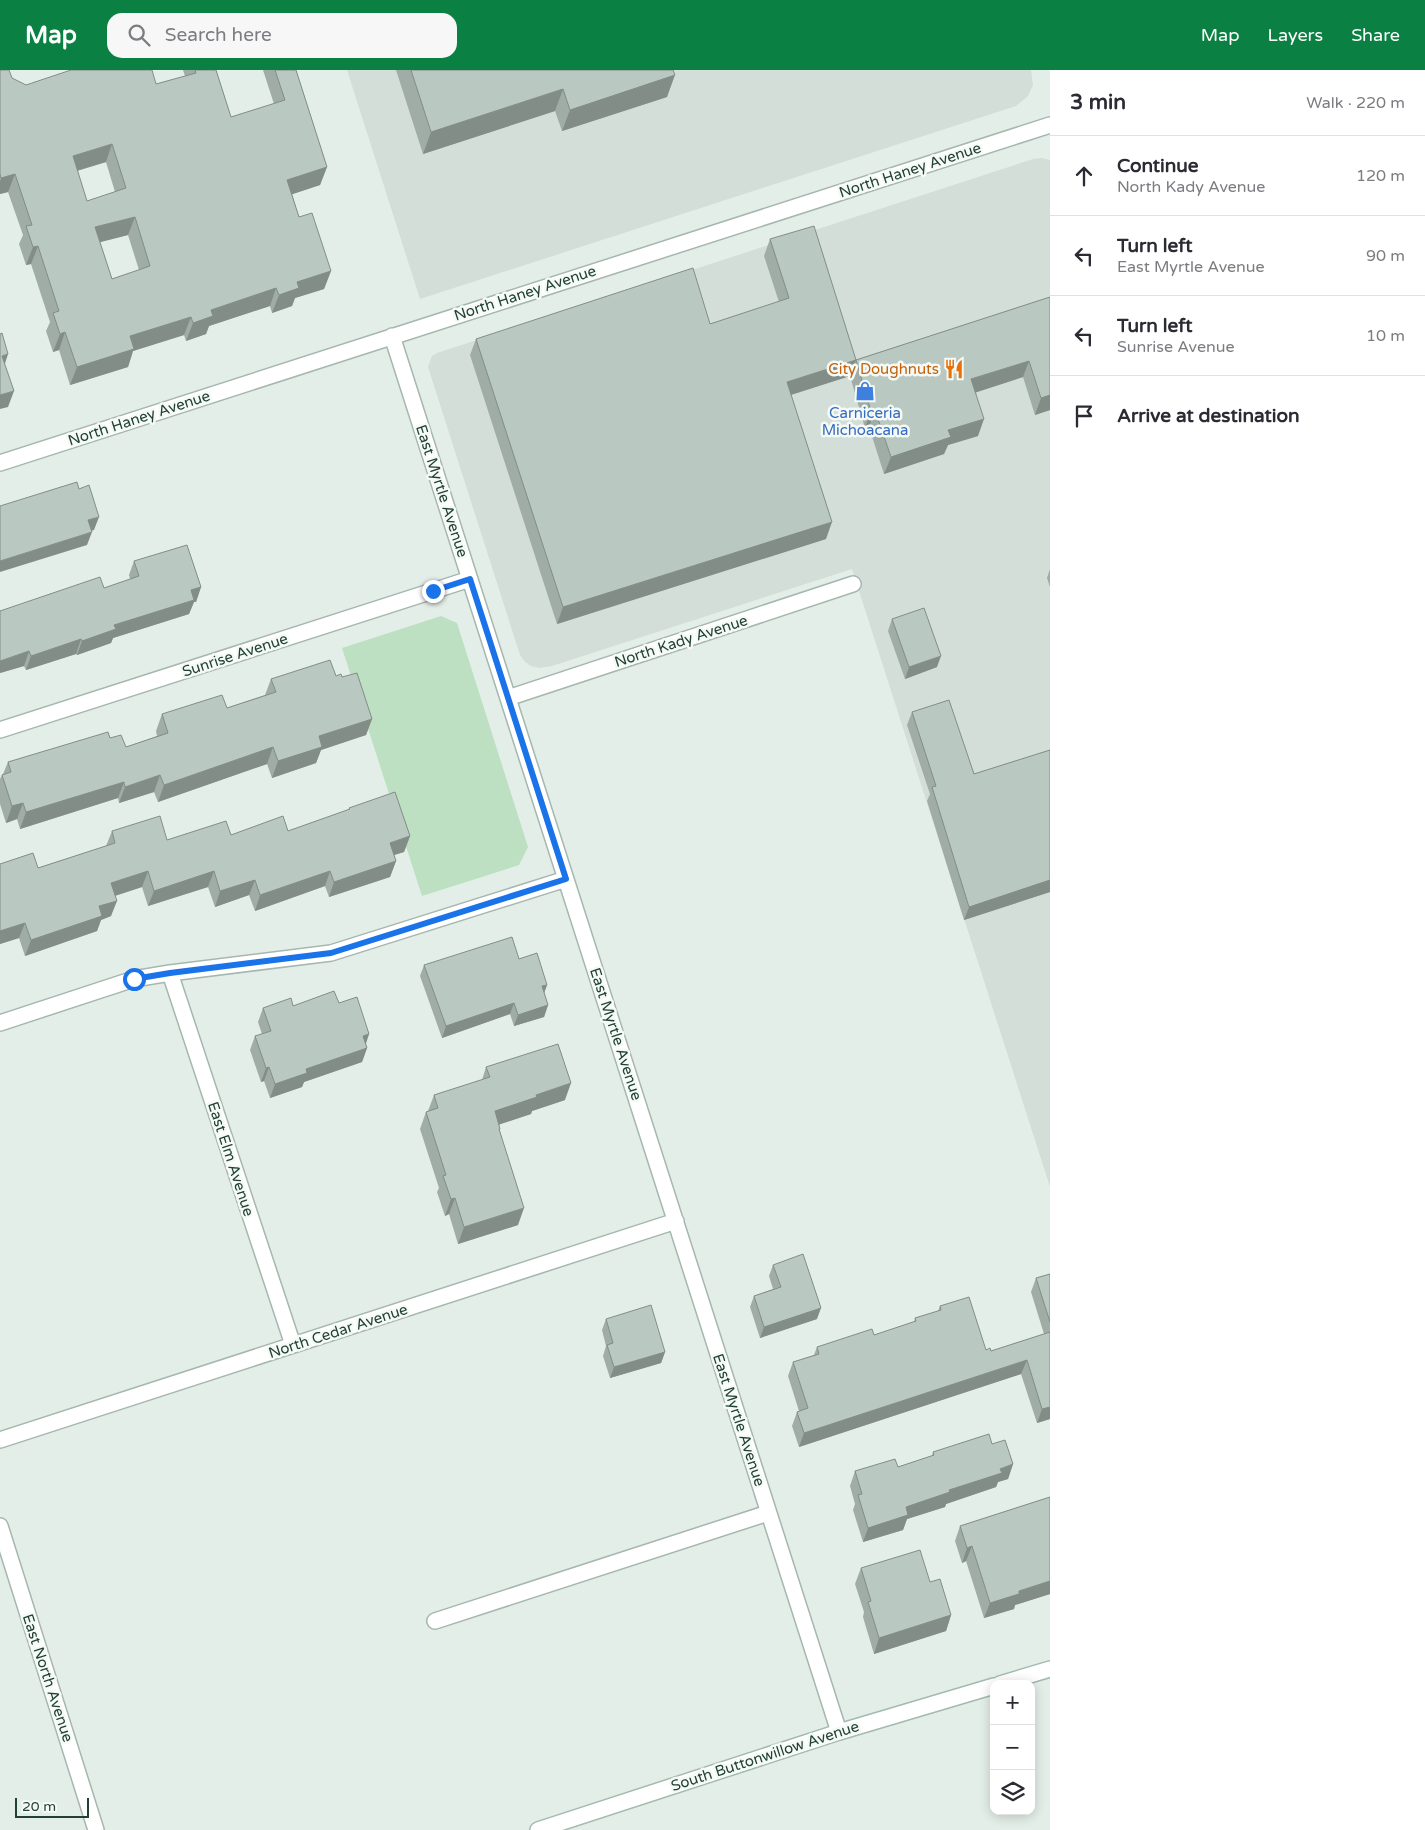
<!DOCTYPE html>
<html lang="en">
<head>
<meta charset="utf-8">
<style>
  body { margin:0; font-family:"Varela Round",sans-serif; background:#f7f7f7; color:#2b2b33 }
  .controls { position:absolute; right:15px; bottom:15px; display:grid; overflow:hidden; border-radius:10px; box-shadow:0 2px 12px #0003 }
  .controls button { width:45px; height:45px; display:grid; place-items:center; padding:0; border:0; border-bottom:1px solid #e1e1e2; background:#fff; color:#2b2b33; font:25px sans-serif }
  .scale { position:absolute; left:15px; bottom:12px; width:74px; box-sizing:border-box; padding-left:5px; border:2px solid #224135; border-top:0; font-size:14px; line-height:18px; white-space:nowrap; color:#224135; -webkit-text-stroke:4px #f5faf7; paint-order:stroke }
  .stop { position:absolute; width:15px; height:15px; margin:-11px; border:4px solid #1a73e8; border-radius:50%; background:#fff }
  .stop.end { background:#1a73e8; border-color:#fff; box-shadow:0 1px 5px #0008 }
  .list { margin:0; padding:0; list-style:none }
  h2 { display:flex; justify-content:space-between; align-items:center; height:65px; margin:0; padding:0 20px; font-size:21px }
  h2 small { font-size:16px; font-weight:400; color:#7c7c81 }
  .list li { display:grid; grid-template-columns:32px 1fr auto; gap:15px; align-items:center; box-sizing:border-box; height:80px; padding:0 20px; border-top:1px solid #e1e1e2 }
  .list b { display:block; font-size:19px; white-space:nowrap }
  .list p { margin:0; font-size:16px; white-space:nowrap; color:#7c7c81 }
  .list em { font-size:16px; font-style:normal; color:#7c7c81 }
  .icon { flex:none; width:28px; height:28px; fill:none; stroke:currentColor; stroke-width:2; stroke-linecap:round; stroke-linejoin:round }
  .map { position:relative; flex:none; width:1050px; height:1760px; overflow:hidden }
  header { display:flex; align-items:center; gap:30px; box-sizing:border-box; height:70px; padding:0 25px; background:#0b8043; color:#fff }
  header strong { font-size:24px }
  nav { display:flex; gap:28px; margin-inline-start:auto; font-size:18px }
  .search { width:350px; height:45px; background:#f7f7f7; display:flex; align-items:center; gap:12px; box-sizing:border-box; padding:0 18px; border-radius:15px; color:#7c7c81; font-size:19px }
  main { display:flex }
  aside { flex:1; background:#fff }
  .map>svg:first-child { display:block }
</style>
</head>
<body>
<header>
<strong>Map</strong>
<div class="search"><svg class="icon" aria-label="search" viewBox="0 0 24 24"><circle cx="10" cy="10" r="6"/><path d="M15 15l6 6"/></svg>Search here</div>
<nav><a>Map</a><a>Layers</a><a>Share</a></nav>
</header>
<main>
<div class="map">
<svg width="1050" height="1760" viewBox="0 0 1050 1760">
  <rect width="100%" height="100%" fill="#e4eee8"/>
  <path fill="#d2ded7" d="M347,0H1031L1033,15L1028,26L1016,36L420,229Z
    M1042,88L1050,90V1117L852,499L552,596L539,598L531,596L525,592L520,585L428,297L432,286L437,283L1033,89Z"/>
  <path fill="#bce0c1" d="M441,546L457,553L528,777L519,795L422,826L342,578Z"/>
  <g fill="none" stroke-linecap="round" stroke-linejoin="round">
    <defs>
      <path id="street" d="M392,266L839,1662
        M0,393L1050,55
        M508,628L853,514
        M0,660L470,509
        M170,903L293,1275
        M0,953L134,909L170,903L331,883L566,809
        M0,1370L676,1151
        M0,1456L96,1760
        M435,1551L768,1443"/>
      <path id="secondary" d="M1000,1614L1050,1599
        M538,1760L839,1662L994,1616"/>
    </defs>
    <use href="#street" stroke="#a6b7af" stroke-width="18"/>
    <use href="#secondary" stroke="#a2baaf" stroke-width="18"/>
    <use href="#street" stroke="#fff" stroke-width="15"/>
    <use href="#secondary" stroke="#fff" stroke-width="15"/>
  </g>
  <path fill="#9fada6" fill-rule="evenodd" d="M0,0L12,8L26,15L156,14L185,6L183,0H216L231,47L274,34L263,0H296L327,97L320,115L292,124L299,147L331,201L324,219L295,228L292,236L272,243L270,236L209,256L206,264L186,271L184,265L133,281L128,297L70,315L59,280L53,282L46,261L50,252L31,194L26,195L19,174L23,165L8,122L0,124ZM106,92L115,122L87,131L77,101ZM128,165L139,200L112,209L100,172Z
    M396,0H673L667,27L562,61L555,41L423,84Z
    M770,169L856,290L1050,227V340L1035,345L1023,307L976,322L978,366L948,375L944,384L884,404L869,357L865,358L850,306L791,325L826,469L557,554L470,285L476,269L710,254L779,232L764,186Z
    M134,491L201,517L196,532H194L189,544L113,568L111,573L77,585L76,584L26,600L24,596L0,603L104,518L130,509L129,505Z
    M1050,499V517L1047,508Z
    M892,549L937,597L905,609L888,561Z
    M336,606L342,607L372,649L366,665L321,680L316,693L272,708L267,694L158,732L154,722L119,733L118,728L20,759L17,749L6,753L0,734V709L2,705L3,704L8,692L110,668L126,677L157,666L156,661L162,644L227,638L265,625L271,609Z
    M912,642L974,704L1050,680V822L964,850L927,731L930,724L907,655Z
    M349,738L410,766L404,782L394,785L396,791L390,807L329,827L325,816L255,841L249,825L215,837L208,817L148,836L142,817L115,826L111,846L101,850L97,861L25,886L19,868L0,874V794L38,798L106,776L112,761L167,770L288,761L348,740Z
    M519,889L547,915L544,923L548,935L544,947L514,956L510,944L442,968L420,906L424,895Z
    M339,933L369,964L366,974L367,978L362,992L304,1012L302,1017L270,1028L264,1011L261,1012L250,980L255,966L262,964L258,952L263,938Z
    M486,997L565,1030L532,1041L531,1044L499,1054L500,1059V1061L518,1155L458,1174L449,1144L445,1146L437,1122L439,1118L420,1059L426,1042L428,1041L434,1025L482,1010Z
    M773,1195L817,1249L760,1268L750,1237L754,1226L773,1219L769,1206Z
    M1050,1204V1349L1037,1353L1021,1304L799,1377L792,1356L797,1342L799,1341L788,1306L793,1292L814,1285L817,1277L874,1265L914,1252L915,1248L938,1241L940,1236L986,1280L991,1281L1044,1264L1031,1222L1036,1208Z
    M606,1249L665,1282L661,1293L610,1308L603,1286L606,1276L602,1260Z
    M992,1374L1013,1394L1008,1409L998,1412L996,1417L946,1434L945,1437L907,1449L903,1460L863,1472L853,1440L855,1434L850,1416L855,1401L898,1397L932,1386L933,1382Z
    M1050,1427V1524L1015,1535L1014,1539L984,1548L966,1491L962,1493L955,1471L960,1456Z
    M861,1498L930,1512L951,1545L946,1561L874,1584L863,1547L864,1542L855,1514Z"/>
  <path fill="#828d87" d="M675,5L667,27L562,61L570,40Z
    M563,19L555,41L423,84L431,62Z
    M112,74L106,92L66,104L73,86Z
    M327,97L320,115L281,128L287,110Z
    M15,104L8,122L0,124V112L1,108Z
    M135,147L128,165L89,175L95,157Z
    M38,176L31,194L26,195L33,177Z
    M331,201L324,219L295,228L292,236L272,243L279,225L297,212Z
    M276,218L270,236L209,256L206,264L186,271L193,253L211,240Z
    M191,247L184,265L133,281L128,297L70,315L77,297L130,266Z
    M65,262L59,280L53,282L60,264Z
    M8,284L3,300L2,286Z
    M856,290L850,306L781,328L787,312Z
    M1029,291L1023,307L965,326L971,309Z
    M14,321L8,337L0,339V325Z
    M1050,325V340L1035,345L1041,328Z
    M875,340L869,357L865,358L871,341Z
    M984,349L978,366L948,375L944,384L884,404L891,387L948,360Z
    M99,447L94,460L83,463L88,450Z
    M832,452L826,469L557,554L563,537Z
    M92,462L87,475L0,502V491Z
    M201,517L196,532H194L189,544L113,568L111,573L77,585L82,571L114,555L191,520Z
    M81,569L76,584L26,600L31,586Z
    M29,581L24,596L0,603V591Z
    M941,586L937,597L905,609L909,597Z
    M372,649L366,665L321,680L316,693L272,708L278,691L319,666Z
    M273,677L267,694L158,732L164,715Z
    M160,705L154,722L119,733L125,717Z
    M124,712L118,728L20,759L26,742Z
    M23,733L17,749L6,753L12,736Z
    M410,766L404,782L384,788L390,773Z
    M396,791L390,807L329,827L334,812Z
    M148,801L142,817L105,829L111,813Z
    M214,801L208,817L148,836L154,821Z
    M330,801L325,816L255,841L260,825Z
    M255,810L249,825L215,837L220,821Z
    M1050,810V822L964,850L969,837Z
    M117,831L111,846L101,850L97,861L25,886L31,870L99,836Z
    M25,853L19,868L0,874V861Z
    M547,915L543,926L542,916Z
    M514,933L510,944L442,968L446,956Z
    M548,935L544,947L514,956L518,945Z
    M369,964L364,978L363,966Z
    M367,978L362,992L304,1012L302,1017L270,1028L275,1014L306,999Z
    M269,997L264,1011L261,1012L266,998Z
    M571,1013L565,1030L532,1041L531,1044L489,1058L495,1041L536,1025Z
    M455,1128L449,1144L445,1146L451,1129Z
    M524,1138L518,1155L458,1174L464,1157Z
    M821,1238L817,1249L760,1268L764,1257Z
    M665,1282L661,1293L610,1308L614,1297Z
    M1027,1290L1021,1304L799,1377L804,1363Z
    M1050,1337V1349L1037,1353L1042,1339Z
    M1013,1394L1008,1409L998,1412L996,1417L946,1434L945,1437L907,1449L903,1460L863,1472L868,1458L906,1437L1000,1399Z
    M972,1476L966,1491L962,1493L967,1478Z
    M1050,1511V1524L1015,1535L1014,1539L984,1548L990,1533L1019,1521Z
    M951,1545L946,1561L874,1584L879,1568Z"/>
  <path fill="#b9c9c1" stroke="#828d87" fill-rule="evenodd" d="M0,0H9L12,8L26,15L71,0H152L156,14L196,3L195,0H216L231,47L285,30L275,0H296L327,97L287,110L299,147L312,143L331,201L297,212L299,218L279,225L276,218L211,240L213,246L193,253L191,247L130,266L134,279L77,297L65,262L60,264L53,243L59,241L38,176L33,177L26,156L32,155L15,104L1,108L0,104ZM112,74L126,118L87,131L73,86ZM135,147L150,196L112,209L95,157Z
    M411,0H673L675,5L570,40L563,19L431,62Z
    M814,156L856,290L787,312L832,452L563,537L476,269L693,198L710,254L789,228L770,169Z
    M1050,227V325L1041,328L1029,291L971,309L984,349L948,360L951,367L891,387L875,340L871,341L856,290Z
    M2,263L8,284L2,286L14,321L0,325V264Z
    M77,412L79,419L89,415L99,447L88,450L92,462L0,491V436Z
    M187,475L201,517L191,520L194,530L114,555L116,559L82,571L81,569L31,586L29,581L0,591V541L100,507L104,518L139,506L134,491Z
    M924,538L941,586L909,597L892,549Z
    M330,590L336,606L341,604L342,607L357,603L372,649L319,666L322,677L278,691L273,677L164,715L160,705L125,717L124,712L26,742L23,733L12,736L2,705L11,702L8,692L108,662L110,668L121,665L126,677L168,663L162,644L222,625L227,638L276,622L271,609Z
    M949,630L974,704L1050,680V810L969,837L932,717L936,716L912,642Z
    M395,722L410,766L390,773L396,791L334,812L330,801L260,825L255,810L220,821L214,801L154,821L148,801L111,813L117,831L99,836L102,846L31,870L25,853L0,861V794L33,783L38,798L115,773L112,761L160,746L167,770L226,751L231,765L283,746L288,761L350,739L349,738Z
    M512,867L519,889L537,883L547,915L542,916L548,935L518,945L514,933L446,956L424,895Z
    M334,921L339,933L357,927L369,964L363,966L367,978L306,999L307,1003L275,1014L269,997L266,998L255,966L271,961L263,938L291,928L293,936Z
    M558,974L571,1013L536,1025L537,1027L495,1041L500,1059H499L524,1138L464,1157L455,1128L451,1129L443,1106L446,1105L426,1042L438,1038L434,1025L490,1007L486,997Z
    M803,1184L821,1238L764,1257L754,1226L781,1217L773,1195Z
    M1050,1204V1252L1036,1208Z
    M969,1227L986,1280L990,1278L991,1281L1050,1262V1337L1042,1339L1027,1290L804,1363L797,1342L808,1338L793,1292L819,1284L817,1277L872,1259L874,1265L916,1251L915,1248L941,1240L940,1236Z
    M651,1235L665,1282L614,1297L607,1275L613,1273L606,1249Z
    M989,1364L992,1374L1005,1370L1013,1394L1000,1399L1002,1403L949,1420L950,1422L906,1437L908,1445L868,1458L858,1425L862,1424L855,1401L895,1389L898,1397L934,1385L933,1382Z
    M1050,1427V1511L1019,1521V1524L990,1533L972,1476L967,1478L960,1456Z
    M920,1480L930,1512L940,1509L951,1545L879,1568L868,1532L871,1531L861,1498Z"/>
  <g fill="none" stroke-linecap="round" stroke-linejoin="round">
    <path stroke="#1a73e8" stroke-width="6" d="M134,909L170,903L331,883L566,809L470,509L433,521"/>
  </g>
  <defs>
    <symbol id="restaurant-bare" viewBox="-9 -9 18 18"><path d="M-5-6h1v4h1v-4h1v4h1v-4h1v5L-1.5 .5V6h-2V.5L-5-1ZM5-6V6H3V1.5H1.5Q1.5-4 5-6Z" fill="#e8710a" stroke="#f5faf7" stroke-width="2.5" paint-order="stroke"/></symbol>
    <symbol id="shop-bare" viewBox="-9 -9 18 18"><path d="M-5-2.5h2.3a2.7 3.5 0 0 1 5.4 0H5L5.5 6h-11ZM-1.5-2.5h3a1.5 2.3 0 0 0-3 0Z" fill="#3f7fe0" stroke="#f5faf7" stroke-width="2.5" paint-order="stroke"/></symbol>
  </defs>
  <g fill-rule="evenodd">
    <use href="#restaurant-bare" x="940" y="285" width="28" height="28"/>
    <use href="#shop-bare" x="851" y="307" width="28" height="28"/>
  </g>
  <g text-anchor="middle" stroke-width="5" stroke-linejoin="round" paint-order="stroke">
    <g font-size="15" fill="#224135" stroke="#f5faf7">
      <text transform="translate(910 100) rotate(-18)" y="5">North Haney Avenue</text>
      <text transform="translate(525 223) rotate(-18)" y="5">North Haney Avenue</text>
      <text transform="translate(139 348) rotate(-18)" y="5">North Haney Avenue</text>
      <text transform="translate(442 421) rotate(72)" y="5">East Myrtle Avenue</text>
      <text transform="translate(681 571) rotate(-18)" y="5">North Kady Avenue</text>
      <text transform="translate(235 585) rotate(-18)" y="5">Sunrise Avenue</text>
      <text transform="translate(616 964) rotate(72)" y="5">East Myrtle Avenue</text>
      <text transform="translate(231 1089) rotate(72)" y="5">East Elm Avenue</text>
      <text transform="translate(338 1261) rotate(-18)" y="5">North Cedar Avenue</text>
      <text transform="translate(739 1350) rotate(72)" y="5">East Myrtle Avenue</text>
      <text transform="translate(48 1608) rotate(72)" y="5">East North Avenue</text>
      <text transform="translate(765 1686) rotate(-18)" y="5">South Buttonwillow Avenue</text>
    </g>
    <g font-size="15" fill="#c56008" stroke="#f5faf7" text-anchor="end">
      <text x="939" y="304">City Doughnuts</text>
    </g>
    <g font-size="15" fill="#366cbe" stroke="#f5faf7">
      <text x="865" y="348">Carniceria<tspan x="865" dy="17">Michoacana</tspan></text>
    </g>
  </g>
</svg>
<div class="controls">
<button>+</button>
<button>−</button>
<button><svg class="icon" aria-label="layers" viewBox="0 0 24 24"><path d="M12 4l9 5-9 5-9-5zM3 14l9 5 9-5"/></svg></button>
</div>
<div class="scale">20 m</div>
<div class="stop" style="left:134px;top:909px"></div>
<div class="stop end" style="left:433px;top:521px"></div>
</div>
<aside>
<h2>3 min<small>Walk · 220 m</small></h2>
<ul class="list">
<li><svg class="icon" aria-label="ahead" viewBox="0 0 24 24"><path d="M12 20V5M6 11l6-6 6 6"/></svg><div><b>Continue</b><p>North Kady Avenue</p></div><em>120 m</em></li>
<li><svg class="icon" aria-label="left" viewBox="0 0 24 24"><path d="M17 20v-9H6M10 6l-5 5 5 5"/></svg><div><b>Turn left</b><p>East Myrtle Avenue</p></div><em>90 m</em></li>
<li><svg class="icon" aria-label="left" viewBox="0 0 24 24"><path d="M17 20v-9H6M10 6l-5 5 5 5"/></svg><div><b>Turn left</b><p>Sunrise Avenue</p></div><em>10 m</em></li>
<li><svg class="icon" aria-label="arrive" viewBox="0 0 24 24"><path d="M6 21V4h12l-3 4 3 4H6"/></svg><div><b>Arrive at destination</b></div></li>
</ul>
</aside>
</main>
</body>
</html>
